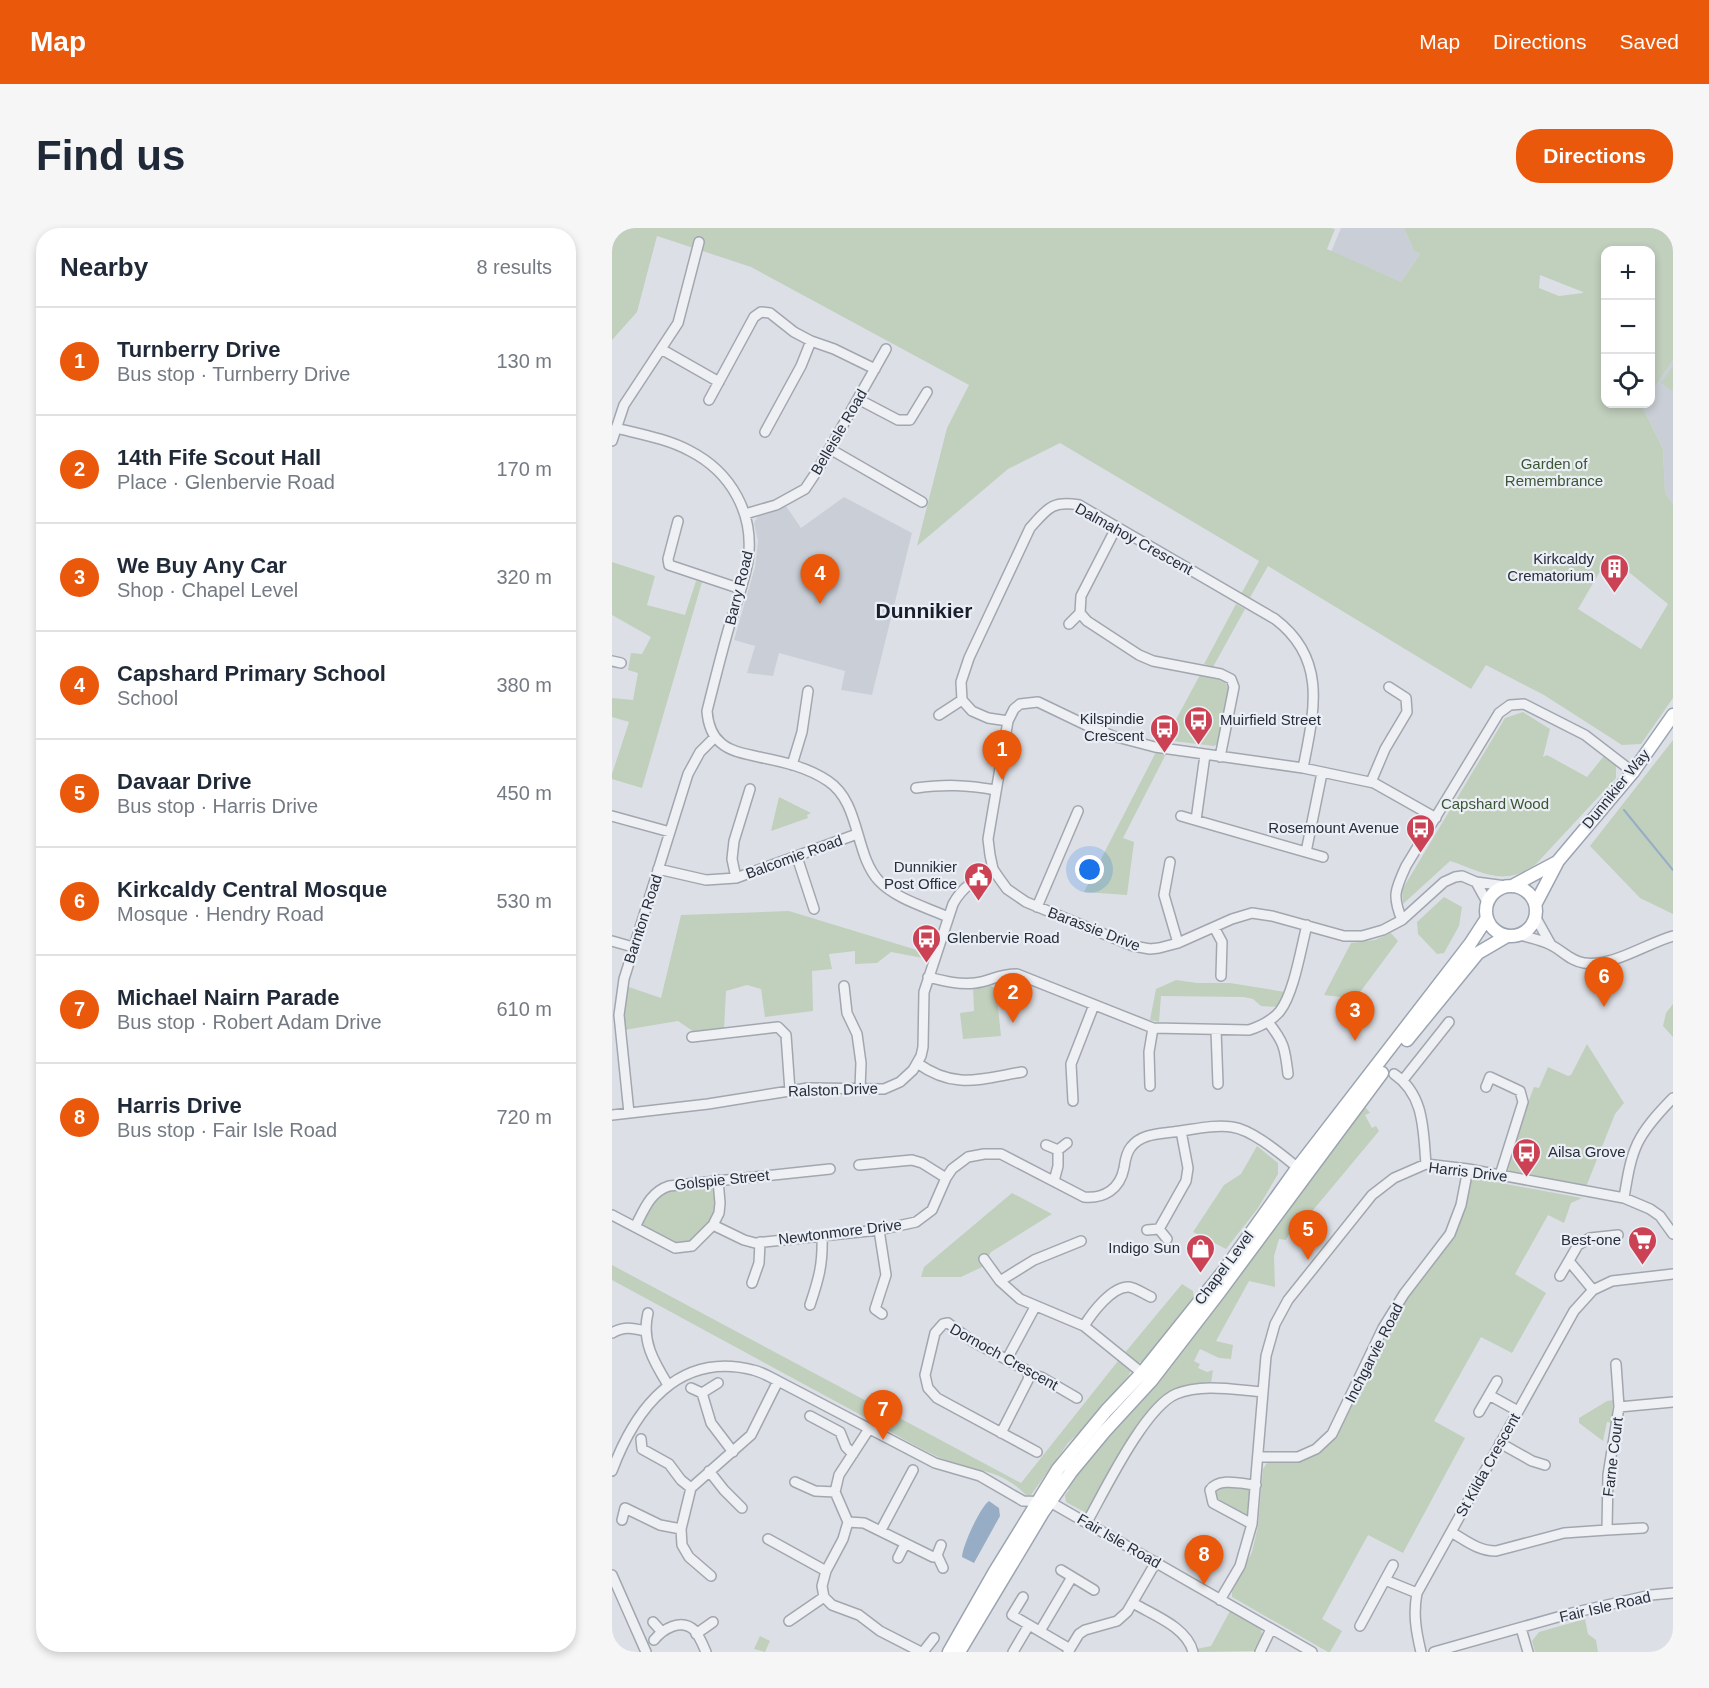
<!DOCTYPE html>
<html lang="en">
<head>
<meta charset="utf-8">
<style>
  body { margin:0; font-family:Arial,sans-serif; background:#f6f6f7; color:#1f2937 }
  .controls { position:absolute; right:18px; top:18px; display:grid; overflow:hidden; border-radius:12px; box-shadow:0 3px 9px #0003 }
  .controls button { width:54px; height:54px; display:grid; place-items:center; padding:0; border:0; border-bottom:2px solid #e0e1e3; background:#fff; color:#1f2937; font:30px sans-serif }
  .you { position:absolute; left:478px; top:642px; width:21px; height:21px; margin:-15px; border:4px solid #fff; border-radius:50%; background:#1a73e8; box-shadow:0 0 0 9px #1a73e833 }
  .badge { display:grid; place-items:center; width:39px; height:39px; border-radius:50%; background:#ea580c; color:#fff; font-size:20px; font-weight:700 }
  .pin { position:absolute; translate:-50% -50px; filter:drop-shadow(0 2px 3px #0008) }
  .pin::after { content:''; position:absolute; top:32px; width:21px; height:18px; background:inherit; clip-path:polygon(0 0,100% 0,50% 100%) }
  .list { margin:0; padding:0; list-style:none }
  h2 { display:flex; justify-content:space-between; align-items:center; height:78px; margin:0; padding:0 24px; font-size:26px }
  h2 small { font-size:20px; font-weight:400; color:#747a83 }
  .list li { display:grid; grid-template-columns:39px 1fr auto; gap:18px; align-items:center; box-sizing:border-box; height:108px; padding:0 24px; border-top:2px solid #e0e1e3 }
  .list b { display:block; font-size:22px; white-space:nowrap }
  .list p { margin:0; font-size:20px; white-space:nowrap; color:#747a83 }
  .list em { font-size:20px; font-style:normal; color:#747a83 }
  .icon { flex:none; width:33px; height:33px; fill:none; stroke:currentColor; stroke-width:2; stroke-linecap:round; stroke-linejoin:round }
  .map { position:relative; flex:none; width:1061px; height:1424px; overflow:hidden; border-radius:24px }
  header { display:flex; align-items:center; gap:36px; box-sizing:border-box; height:84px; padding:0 30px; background:#ea580c; color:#fff }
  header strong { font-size:28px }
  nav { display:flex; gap:33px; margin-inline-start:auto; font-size:21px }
  .intro { display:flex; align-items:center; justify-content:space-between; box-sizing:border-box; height:144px; padding:0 36px }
  h1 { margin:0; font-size:42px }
  .button { padding:15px 27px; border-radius:24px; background:#ea580c; color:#fff; font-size:21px; font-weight:700 }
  main { display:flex; gap:36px; padding:0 36px }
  aside { flex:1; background:#fff; border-radius:24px; box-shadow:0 3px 9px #0003 }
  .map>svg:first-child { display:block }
</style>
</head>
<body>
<header>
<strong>Map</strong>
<nav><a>Map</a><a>Directions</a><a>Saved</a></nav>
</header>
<div class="intro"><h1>Find us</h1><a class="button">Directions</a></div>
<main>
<aside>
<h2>Nearby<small>8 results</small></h2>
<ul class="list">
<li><span class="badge">1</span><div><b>Turnberry Drive</b><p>Bus stop · Turnberry Drive</p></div><em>130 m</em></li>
<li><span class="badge">2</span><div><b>14th Fife Scout Hall</b><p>Place · Glenbervie Road</p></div><em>170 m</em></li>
<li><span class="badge">3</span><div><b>We Buy Any Car</b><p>Shop · Chapel Level</p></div><em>320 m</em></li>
<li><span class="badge">4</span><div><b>Capshard Primary School</b><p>School</p></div><em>380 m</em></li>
<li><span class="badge">5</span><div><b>Davaar Drive</b><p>Bus stop · Harris Drive</p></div><em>450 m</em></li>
<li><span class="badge">6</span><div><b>Kirkcaldy Central Mosque</b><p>Mosque · Hendry Road</p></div><em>530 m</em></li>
<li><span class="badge">7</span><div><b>Michael Nairn Parade</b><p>Bus stop · Robert Adam Drive</p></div><em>610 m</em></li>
<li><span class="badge">8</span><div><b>Harris Drive</b><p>Bus stop · Fair Isle Road</p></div><em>720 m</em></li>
</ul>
</aside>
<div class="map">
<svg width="1061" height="1424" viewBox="0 0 1061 1424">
  <rect width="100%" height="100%" fill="#dce0e6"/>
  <path fill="#cacfd7" d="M729,0H792L802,23L808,26L789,54L719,24Z
    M1061,132V276L1053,265L1051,221L1030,178L1032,176H1038L1039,165Z
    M232,269L300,305L260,467L229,462L233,443L167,425L161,448L135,445L143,418L122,412L143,339L146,313L142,295L147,286L174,278L189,300Z"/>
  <path fill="#c1cfbd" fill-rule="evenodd" d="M0,0H718L723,1L715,21L789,54L808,26L802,23L792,0H1061V132L1039,165L1038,22H993V176H1032L1030,178L1051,221L1053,265L1061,276V470L1029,516L1010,517L932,467L874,437L859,461L656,338L636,373L628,368L647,333L448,215L396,241L305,318L335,200L357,157L139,39L45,8L25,84L0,112ZM928,47L971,64V65L947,68L927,60ZM997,328L1056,376L1029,421L966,381Z
    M1061,138V163L1049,155Z
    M0,334L43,348L35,377L73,387L84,353L90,354L30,560L0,551V546L17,494L0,489V470L21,472L26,445L16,442L19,425L30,426L39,409L0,387Z
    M624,376L633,381L601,439L592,436Z
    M589,445L610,449L617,462L608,515L602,518L553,512Z
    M911,484L938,501L931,529L935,527L975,549L992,528L1004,538V550L924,636C891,660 872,644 838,633L791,676L790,662L893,490Z
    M1061,512V686L1028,670L978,618Z
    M544,524L554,526L511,610L522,614L515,667L472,664Z
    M167,569L199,585L195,587L196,590L159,603Z
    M832,669L850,679L847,698L832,725L825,726L806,706L805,694Z
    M177,683L318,726L316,731L279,724L265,735L243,736V723L217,726L220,741L200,743L201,783L153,789L149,761L135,757L114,763L112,802L82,804L66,793L12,802L10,780L14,758L49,770L69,687Z
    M779,705L786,713L743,771L712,767L739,715L763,712Z
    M564,752L585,755H618L673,764L666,779L649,778L641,771L631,769L549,768L547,794L538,792L544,761Z
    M376,756L384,761L389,808L351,811L348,785L362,783L361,759Z
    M1061,776V809L1051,798L1054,785Z
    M975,816L1012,875L1003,886L974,959L896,943L905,904L922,859L927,860L936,839L956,848L959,847Z
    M751,876L758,885L753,887L760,900L764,898L767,903L692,993L686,989L674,1012L667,1011L662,1028L663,1059L637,1053L604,1113L621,1117L619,1131L607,1130L588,1121L582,1133L588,1136L586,1140L595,1144L601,1142L599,1155C551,1152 532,1188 511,1224C499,1244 488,1264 476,1284L474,1285L454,1274L453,1267L457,1262L455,1259L479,1228L577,1114Z
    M645,918L666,935V946L646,980L614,1021L581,1004L612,957L629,946Z
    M862,950L970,970L959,975L952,995L936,987L903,1046L934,1065L900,1125L869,1109L822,1193L853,1210L791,1325L756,1307L710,1391L730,1403L718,1424H716L620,1369V1363L640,1324L646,1298L651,1241L655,1235C678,1234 691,1232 711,1220L788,1077L833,1018L847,995L855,958Z
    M102,958C103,967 105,977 102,987C99,998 85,1014 72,1015C58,1017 41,1005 28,999L43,970L51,963Z
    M400,965L440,986L379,1024L370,1039L349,1049H309L312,1039Z
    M0,1037L260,1176L258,1192L0,1052Z
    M570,1056L581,1063L582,1070L530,1134L525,1135L518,1144L516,1149L476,1196L456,1215L419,1267H414C386,1238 358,1244 326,1229C305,1219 285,1207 264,1196L267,1179L409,1255L506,1133Z
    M1001,1172L1000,1195L995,1194L991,1213L967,1195V1190L995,1173Z
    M609,1258L637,1260L639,1263L637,1287L634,1290L605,1273L602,1263Z
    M618,1383L649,1400L651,1415L646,1423L584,1424V1421L599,1418Z
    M973,1391L976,1406L984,1412L986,1424H923L920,1413L927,1404Z
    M148,1408L158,1413L153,1424L142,1421Z"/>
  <path fill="#97adc6" d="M377,1273L387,1280L388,1288L362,1335L350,1329C350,1319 368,1279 377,1273Z"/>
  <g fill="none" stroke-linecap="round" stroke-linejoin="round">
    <path stroke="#97adc6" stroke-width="2" d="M1012,582L1061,642"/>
    <defs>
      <path id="minor" d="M49,121L107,154
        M246,171L286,192H298L315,164
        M97,172L142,89L149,84L158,85L182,104L199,113L222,121L263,141
        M4,200C28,206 56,211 78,223C119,244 143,286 136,333C132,355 124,377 117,399C109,427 102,455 95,483C96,496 99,507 109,515C119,524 135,526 147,529C172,534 195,539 216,553C249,575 242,626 267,653C284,671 314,679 336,689
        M153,204L189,138L199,113
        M0,213L12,177L66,95L87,14
        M218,221L310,274
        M133,286L164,277L193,261L205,243L274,121
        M66,293L56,331L57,337L129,361
        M504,300L469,368L468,385L475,393L527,427L541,433L609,446L619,451L622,459L608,529
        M457,396L468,385
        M0,433L9,435
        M327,487L350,472
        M396,493L376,490L360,483L350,472L349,454L357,430L418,300C435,281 440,272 467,277L663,391C716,431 702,484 691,540
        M180,537L190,504L196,463
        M759,554L773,521L795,484L794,470L777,459
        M304,560C334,556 354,557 384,562
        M0,588L58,604
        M569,588L711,629
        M824,590L762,555L691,540L543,519L501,508L476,498L426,474L408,476L402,481L396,493L376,611L378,627L381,641L387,650L395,661L414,674L521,718L538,721L547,720L566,715L620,691L640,685L660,688L732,708H750L771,702L790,692L832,654L843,649L850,648L864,654L894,658
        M584,592L593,527
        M694,624L710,545
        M185,629L202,681
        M558,634L552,667L566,715
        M46,641L94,652L124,650L245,606
        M124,650L120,631L122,613L138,561
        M864,654L875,674
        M425,679L466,583
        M924,690L939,717
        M790,692C780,668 783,662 794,638L887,485L898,477L912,476L973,507L1021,544
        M602,699L610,714L609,748
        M908,707C918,710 930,712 939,717C951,723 958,733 972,735C1001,739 1033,716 1061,708
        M0,713L21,719
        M316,749C332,753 347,757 363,755C379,753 386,746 405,746L541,800L637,802C649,798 660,793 668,783C682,765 689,720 695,697
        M232,758L235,785L245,806L249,835L248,861
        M656,794C672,814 673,820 676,846
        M604,802L606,856
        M80,809L166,799L174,807L178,863
        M305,835C343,862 368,851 410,844
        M782,846C813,867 811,903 814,936
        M791,852L837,794
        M538,858L537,824L541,800
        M874,859L878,849L908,863L911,874L888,947
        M461,873L459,836L482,777
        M17,885L7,787L12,751L76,546L88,524L103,509
        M0,887L96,876L196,860L272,861L288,854L301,842L309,828L311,819L312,764L341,676C350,659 364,651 381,641
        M434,917L446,922L455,915
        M247,937L300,932L310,935L334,950
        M442,953L446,938V922
        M1012,970C1020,919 1024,908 1061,870
        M0,987L63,1020L80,1018L101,997L107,985L108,975L106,952
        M101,997L132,1012L143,1015L267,1002L304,994L320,982L334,950L340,941L356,929L372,926H389L472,969C492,971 508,961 512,940C513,933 514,925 519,919C529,906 546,906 561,904C580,902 601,896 620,899C642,902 672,929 690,943
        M23,999C32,982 38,964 57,958L218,941
        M547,1001L574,953L576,940L569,903
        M267,1002L274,1047L263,1081L270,1086
        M535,1002L547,1001L555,1011
        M372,1031L388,1053L408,1071L472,1098L535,1149
        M957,1033L981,1062
        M948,1048L966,1017L978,1010L1006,1007
        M388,1053L422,1032L469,1013
        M140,1055L147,1035L148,1014
        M198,1077C207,1050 211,1036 210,1008
        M36,1085C29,1113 42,1134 56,1157
        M472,1098C480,1085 500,1058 517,1059C524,1060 532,1066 539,1069
        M0,1105C12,1098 21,1100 33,1103
        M395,1131L423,1079
        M79,1160L90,1165L99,1195L121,1224
        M90,1165L106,1155
        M877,1167L906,1183
        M1007,1179L1061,1174
        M867,1184L885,1153
        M198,1188L228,1204L234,1219L241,1226
        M257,1201L227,1247L223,1264L236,1294L231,1311L214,1343L210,1358L212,1369L220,1377L247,1387L268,1403L309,1424
        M389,1205L416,1152L417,1146
        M29,1211L30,1221L57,1236L69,1252L79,1260
        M888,1215L920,1233L933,1237
        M425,1224L325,1170L316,1160L313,1147L323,1105L331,1096L336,1095L360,1113L414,1142L417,1146L429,1149L465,1170
        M646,1229H686L704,1221L720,1206L771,1100L792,1066L838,1006L849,977L856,941
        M0,1243C23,1181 66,1123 141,1142C150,1144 158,1149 166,1153L323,1235L368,1248L411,1273L438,1274L700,1424
        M97,1243L112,1262L130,1280
        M183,1254L203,1263L223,1264
        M10,1292L13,1280L48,1297L69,1301
        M236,1294L252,1295L321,1329L325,1327L329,1317
        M475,1294C493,1262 533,1179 564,1166C590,1155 624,1162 651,1164
        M640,1296L601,1275L598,1262C607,1249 630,1256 644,1257
        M269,1302L301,1242
        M995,1302L1031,1300
        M839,1304C853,1312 866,1323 884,1323L952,1305L995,1302L996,1247L1007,1179L1004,1136
        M156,1311L214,1343
        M325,1327L331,1340
        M286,1330L293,1316
        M449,1342L482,1362
        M0,1347L34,1424
        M99,1348L77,1329L70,1317L69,1301L79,1260L139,1207L166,1153
        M773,1352L805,1365
        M411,1369L400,1387L458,1421
        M608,1372L628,1338L640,1296L654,1128L663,1096L676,1072L760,967L782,950L814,936L856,941L1012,970L1038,981L1048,988L1061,1006
        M521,1375C541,1387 575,1399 581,1424
        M177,1393L212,1369
        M41,1394L50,1404
        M748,1398L781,1337
        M909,1400L916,1424
        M428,1403L460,1349
        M84,1406L101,1394
        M42,1412C51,1401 69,1390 82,1402C87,1407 91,1417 94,1424
        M311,1424L322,1410
        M401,1424L417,1397
        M456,1424L467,1406L473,1402L505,1393L515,1384L544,1334
        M648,1424L659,1401
        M809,1424C804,1403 801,1386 805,1365L962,1083L981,1062L1000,1053L1061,1046
        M822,1424L960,1385L1039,1367L1061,1365"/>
      <path id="major" d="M902,657L945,634
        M874 683a25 25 0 1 1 50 0a25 25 0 1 1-50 0Z
        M924,675L946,633L1021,544L1061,487
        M795,812L866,725L895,708
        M337,1424L382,1345L446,1241L494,1183L530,1145L611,1044L686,939L858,716L875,690
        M347,1424L431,1284L459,1244L493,1203L539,1153L606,1066L770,845"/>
    </defs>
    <use href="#minor" stroke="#a2a7af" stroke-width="12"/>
    <use href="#major" stroke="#9ca4b1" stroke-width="15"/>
    <use href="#minor" stroke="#eef0f4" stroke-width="9"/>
    <use href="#major" stroke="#fff" stroke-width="12"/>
  </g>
  <defs>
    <symbol id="building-pin" viewBox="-11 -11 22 30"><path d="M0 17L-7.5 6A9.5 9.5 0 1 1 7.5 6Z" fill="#ca4254" stroke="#ebeef4"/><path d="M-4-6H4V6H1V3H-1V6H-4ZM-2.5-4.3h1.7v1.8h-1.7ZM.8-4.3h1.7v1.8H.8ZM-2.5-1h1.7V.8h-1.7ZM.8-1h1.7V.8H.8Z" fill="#fff"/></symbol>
    <symbol id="bus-pin" viewBox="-11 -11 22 30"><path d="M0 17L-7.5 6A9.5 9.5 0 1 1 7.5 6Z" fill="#ca4254" stroke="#ebeef4"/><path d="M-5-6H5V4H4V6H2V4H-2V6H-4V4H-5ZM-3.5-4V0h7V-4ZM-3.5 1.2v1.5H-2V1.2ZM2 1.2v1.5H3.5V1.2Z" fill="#fff"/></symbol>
    <symbol id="civic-pin" viewBox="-11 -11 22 30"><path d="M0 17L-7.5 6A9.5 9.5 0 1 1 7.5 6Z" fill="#ca4254" stroke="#ebeef4"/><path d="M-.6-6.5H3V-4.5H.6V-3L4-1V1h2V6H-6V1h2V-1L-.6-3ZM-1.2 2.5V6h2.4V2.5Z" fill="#fff"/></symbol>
    <symbol id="supermarket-pin" viewBox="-11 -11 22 30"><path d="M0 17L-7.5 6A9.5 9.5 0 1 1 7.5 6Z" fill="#ca4254" stroke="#ebeef4"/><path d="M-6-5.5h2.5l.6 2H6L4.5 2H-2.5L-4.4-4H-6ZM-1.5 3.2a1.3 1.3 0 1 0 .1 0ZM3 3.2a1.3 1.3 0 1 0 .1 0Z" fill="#fff"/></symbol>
    <symbol id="shop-pin" viewBox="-11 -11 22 30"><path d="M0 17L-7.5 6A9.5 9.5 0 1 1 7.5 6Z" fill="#ca4254" stroke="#ebeef4"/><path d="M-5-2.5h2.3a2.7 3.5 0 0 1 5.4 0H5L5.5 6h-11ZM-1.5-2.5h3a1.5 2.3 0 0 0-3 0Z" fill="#fff"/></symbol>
  </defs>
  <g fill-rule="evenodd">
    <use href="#building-pin" x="986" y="324" width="33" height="45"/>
    <use href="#bus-pin" x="570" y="476" width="33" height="45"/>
    <use href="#bus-pin" x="536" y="484" width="33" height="45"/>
    <use href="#bus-pin" x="792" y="584" width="33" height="45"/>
    <use href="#civic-pin" x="350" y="632" width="33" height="45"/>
    <use href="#bus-pin" x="298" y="694" width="33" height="45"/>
    <use href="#bus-pin" x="898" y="908" width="33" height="45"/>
    <use href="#supermarket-pin" x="1014" y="996" width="33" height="45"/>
    <use href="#shop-pin" x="572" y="1004" width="33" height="45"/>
  </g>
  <g text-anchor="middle" stroke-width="4.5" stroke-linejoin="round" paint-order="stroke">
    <g font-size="15" fill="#262e3b" stroke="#ebeef4">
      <text transform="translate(227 204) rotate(-60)" y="5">Belleisle Road</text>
      <text transform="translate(522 311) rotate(29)" y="5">Dalmahoy Crescent</text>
      <text transform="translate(127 360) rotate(-76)" y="5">Barry Road</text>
      <text transform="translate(1004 561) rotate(-51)" y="5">Dunnikier Way</text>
      <text transform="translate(182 629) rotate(-20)" y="5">Balcomie Road</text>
      <text transform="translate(31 691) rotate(-72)" y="5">Barnton Road</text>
      <text transform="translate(482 701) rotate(21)" y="5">Barassie Drive</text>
      <text transform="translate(221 862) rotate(-2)" y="5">Ralston Drive</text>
      <text transform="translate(856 944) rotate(7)" y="5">Harris Drive</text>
      <text transform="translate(110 952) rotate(-6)" y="5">Golspie Street</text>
      <text transform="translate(228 1004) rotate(-7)" y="5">Newtonmore Drive</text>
      <text transform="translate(612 1040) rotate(-53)" y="5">Chapel Level</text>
      <text transform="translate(762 1125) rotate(-63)" y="5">Inchgarvie Road</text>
      <text transform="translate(392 1129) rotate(29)" y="5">Dornoch Crescent</text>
      <text transform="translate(1001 1229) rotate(-83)" y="5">Farne Court</text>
      <text transform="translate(876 1237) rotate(-61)" y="5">St Kilda Crescent</text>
      <text transform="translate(507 1313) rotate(30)" y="5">Fair Isle Road</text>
      <text transform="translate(993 1379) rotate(-13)" y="5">Fair Isle Road</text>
    </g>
    <g font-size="15" fill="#3a5734" stroke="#ebeef4">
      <text x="942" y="241">Garden of<tspan x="942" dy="17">Remembrance</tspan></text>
      <text x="883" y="581">Capshard Wood</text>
    </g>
    <g font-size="15" fill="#262e3b" stroke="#ebeef4" text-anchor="end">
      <text x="982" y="336">Kirkcaldy<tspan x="982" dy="17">Crematorium</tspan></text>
      <text x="532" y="496">Kilspindie<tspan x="532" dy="17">Crescent</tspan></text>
      <text x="608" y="497" text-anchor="start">Muirfield Street</text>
      <text x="787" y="605">Rosemount Avenue</text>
      <text x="345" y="644">Dunnikier<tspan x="345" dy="17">Post Office</tspan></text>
      <text x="335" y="715" text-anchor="start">Glenbervie Road</text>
      <text x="936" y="929" text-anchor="start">Ailsa Grove</text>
      <text x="1009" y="1017">Best-one</text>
      <text x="568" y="1025">Indigo Sun</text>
    </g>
    <g font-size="21" font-weight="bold" fill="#191f2c" stroke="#ebeef4">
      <text x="312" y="390">Dunnikier</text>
    </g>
  </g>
</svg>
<div class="controls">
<button>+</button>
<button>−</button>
<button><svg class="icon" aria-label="locate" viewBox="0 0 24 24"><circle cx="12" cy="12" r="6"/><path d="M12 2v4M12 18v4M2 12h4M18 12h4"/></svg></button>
</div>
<div class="you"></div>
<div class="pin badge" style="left:390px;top:552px">1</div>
<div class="pin badge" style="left:401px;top:795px">2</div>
<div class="pin badge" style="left:743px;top:813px">3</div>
<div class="pin badge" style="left:208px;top:376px">4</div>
<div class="pin badge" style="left:696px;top:1032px">5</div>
<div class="pin badge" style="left:992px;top:779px">6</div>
<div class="pin badge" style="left:271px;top:1212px">7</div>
<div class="pin badge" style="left:592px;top:1357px">8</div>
</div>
</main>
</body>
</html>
